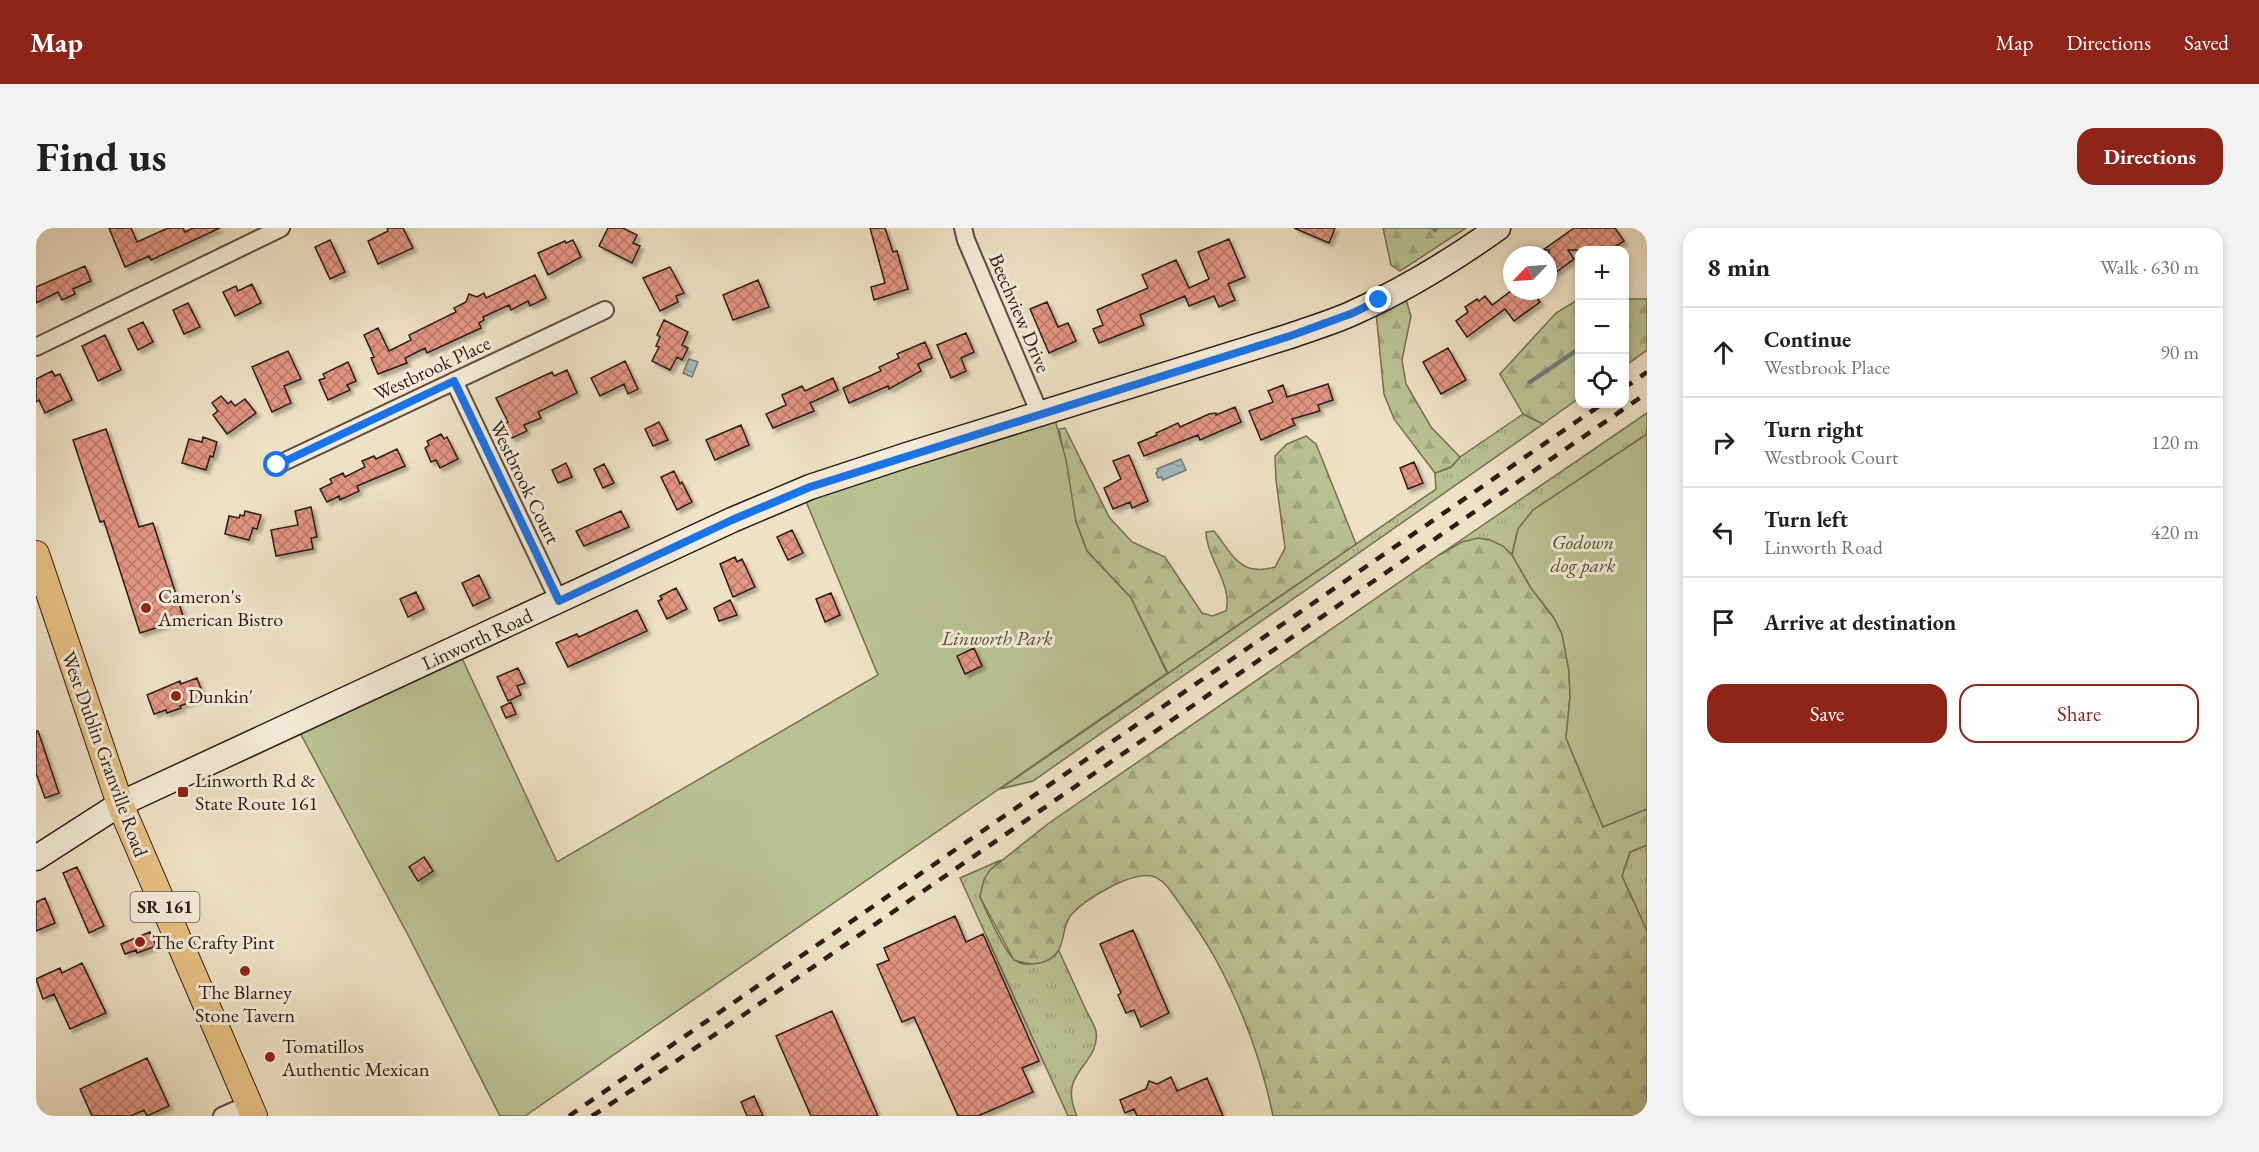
<!DOCTYPE html>
<html lang="en">
<head>
<meta charset="utf-8">
<style>
  body { margin:0; font-family:"EB Garamond",serif; background:#f2f2f2; color:#202124 }
  .controls { position:absolute; right:18px; top:18px; display:grid; overflow:hidden; border-radius:12px; box-shadow:0 3px 9px #0003 }
  .controls button { width:54px; height:54px; display:grid; place-items:center; padding:0; border:0; border-bottom:2px solid #e0e0e0; background:#fff; color:#202124; font:30px sans-serif }
  .compass { position:absolute; left:1467px; top:18px; width:54px; height:54px; border-radius:50%; background:#fff; box-shadow:0 3px 9px #0003; rotate:245deg }
  .stop { position:absolute; width:18px; height:18px; margin:-14px; border:4px solid #1a73e8; border-radius:50%; background:#fff }
  .stop.end { background:#1a73e8; border-color:#fff; box-shadow:0 2px 6px #0008 }
  .list { margin:0; padding:0; list-style:none }
  h2 { display:flex; justify-content:space-between; align-items:center; height:78px; margin:0; padding:0 24px; font-size:26px }
  h2 small { font-size:20px; font-weight:400; color:#757577 }
  .list li { display:grid; grid-template-columns:39px 1fr auto; gap:18px; align-items:center; box-sizing:border-box; height:90px; padding:0 24px; border-top:2px solid #e0e0e0 }
  .list b { display:block; font-size:22px; white-space:nowrap }
  .list p { margin:0; font-size:20px; white-space:nowrap; color:#757577 }
  .list em { font-size:20px; font-style:normal; color:#757577 }
  .actions { display:flex; gap:12px; padding:18px 24px }
  .actions a { flex:1; padding:14px 0; border:2px solid #8f2418; border-radius:18px; text-align:center; font-size:21px; color:#8f2418 }
  .actions .main { background:#8f2418; color:#fff }
  .icon { flex:none; width:33px; height:33px; fill:none; stroke:currentColor; stroke-width:2; stroke-linecap:round; stroke-linejoin:round }
  .map { position:relative; flex:none; width:1611px; height:888px; overflow:hidden; border-radius:18px }
  header { display:flex; align-items:center; gap:36px; box-sizing:border-box; height:84px; padding:0 30px; background:#8f2418; color:#fff }
  header strong { font-size:28px }
  nav { display:flex; gap:33px; margin-inline-start:auto; font-size:21px }
  .intro { display:flex; align-items:center; justify-content:space-between; box-sizing:border-box; height:144px; padding:0 36px }
  h1 { margin:0; font-size:42px }
  .button { padding:15px 27px; border-radius:18px; background:#8f2418; color:#fff; font-size:21px; font-weight:700 }
  main { display:flex; gap:36px; padding:0 36px }
  aside { flex:1; background:#fff; border-radius:18px; box-shadow:0 3px 9px #0003 }
  .map>svg:first-child { display:block }
</style>
</head>
<body>
<header>
<strong>Map</strong>
<nav><a>Map</a><a>Directions</a><a>Saved</a></nav>
</header>
<div class="intro"><h1>Find us</h1><a class="button">Directions</a></div>
<main>
<div class="map">
<svg width="1611" height="888" viewBox="0 0 1611 888">
  <defs>
    <pattern id="grass-tufts" width="24" height="20" patternUnits="userSpaceOnUse" patternTransform="scale(1.5)"><rect width="24" height="20" fill="#bac294"/><path d="M3 7l-1-3M5 7V3M7 7l1-3M15 17l-1-3M17 17v-4M19 17l1-3" fill="none" stroke="#a0a67f"/></pattern>
    <pattern id="forest-firs" width="22" height="20" patternUnits="userSpaceOnUse" patternTransform="scale(1.5)"><rect width="22" height="20" fill="#bac294"/><path d="M5 1l3.5 6h-7zM16 11l3.5 6h-7z" fill="#a0a67f"/></pattern>
    <pattern id="water-ripples" width="26" height="14" patternUnits="userSpaceOnUse" patternTransform="scale(1.5)"><rect width="26" height="14" fill="#9fbac0"/><path d="M2 4q2-2 4 0t4 0M15 11q2-2 4 0t4 0" fill="none" stroke="#899fa4"/></pattern>
    <pattern id="building-cross-hatch" width="8" height="8" patternUnits="userSpaceOnUse" patternTransform="scale(1.5)"><rect width="8" height="8" fill="#e39584"/><path d="M0 0l8 8M0 8l8-8" fill="none" stroke="#b8796b"/></pattern>
    <filter id="shadow"><feDropShadow dx="3.5" dy="3.5" stdDeviation="1.5" flood-color="#0004"/></filter>
  </defs>
  <rect width="100%" height="100%" fill="#eee1c5"/>
  <filter id="stains"><feTurbulence type="fractalNoise" baseFrequency=".00333" numOctaves="4"/><feColorMatrix values="0 0 0 0 .2 0 0 0 0 .09 0 0 0 0 .02 0 0 0 .5 -.17"/></filter>
  <radialGradient id="worn" r=".72"><stop offset=".6" stop-color="#630" stop-opacity="0"/><stop offset="1" stop-color="#630" stop-opacity=".3"/></radialGradient>
  <path fill="url(#grass-tufts)" stroke="#746f54" stroke-width="1.5" d="M1611,185V206L1497,282L1482,301L1476,327C1453,302 1429,312 1403,327Z
    M1487,186L1507,196L997,553L964,561L1400,261L1399,245L1415,239L1424,229Z
    M1611,617V703L1586,648L1594,624Z
    M965,632L954,642L944,669C949,681 969,725 979,732C991,742 1013,732 1023,723C1032,743 1041,762 1050,782C1053,788 1058,796 1060,803C1065,838 1020,842 1041,888H1032L924,650Z"/>
  <path fill="url(#forest-firs)" stroke="#746f54" stroke-width="1.5" d="M1347,0H1430L1364,43L1355,37Z
    M1369,68L1375,88L1366,132L1370,156L1395,199L1424,229L1415,239L1399,245L1358,191L1348,166L1340,84Z
    M1543,71V170L1507,196L1487,186L1464,146L1520,85Z
    M1588,71H1611V122L1589,138Z
    M1029,200L1073,289L1096,314L1129,329L1166,385L1176,388L1190,383C1197,357 1171,331 1170,304L1178,303C1198,328 1204,349 1239,339L1249,320L1240,252L1239,228L1251,216L1270,208L1280,216L1320,316L1132,445L1095,370L1051,323L1040,294L1023,201Z
    M1442,310L1454,312L1467,318L1476,327L1495,360L1518,390L1526,406L1533,443L1534,469L1530,510L1567,598L1611,581V617L1594,624L1586,648L1611,703V888H1237C1226,834 1206,780 1180,732C1167,707 1150,685 1134,662C1129,656 1124,650 1116,648C1094,644 1049,671 1035,687C1024,701 1031,720 1014,731C1002,738 990,736 978,732L944,669L948,651L954,642L1013,595L1403,327L1426,314Z"/>
  <path fill="#bac294" stroke="#746f54" stroke-width="1.5" d="M1018,188L1030,232L1040,294L1051,323L1095,370L1131,445L489,888H464L373,709L262,501L424,426L521,634L842,447L767,266Z
    M1611,206V581L1567,599L1530,510L1534,469L1533,443L1526,406L1518,390L1495,360L1476,327L1482,301L1497,282Z"/>
  <path fill="url(#water-ripples)" stroke="#717b7b" stroke-width="1.5" d="M653,131L662,134L656,149L647,145Z
    M1145,231L1150,242L1127,252L1125,249L1122,250L1120,245L1122,243L1121,241Z"/>
  <g fill="none" stroke-linecap="round" stroke-linejoin="round">
    <path stroke="#717b7b" stroke-width="4.5" d="M1397,0L1399,2
      M1494,154L1544,120"/>
  </g>
  <path fill="url(#building-cross-hatch)" stroke="#2d1c13" stroke-width="1.5" filter="url(#shadow)" d="M73,0H95L101,14L132,0H147L149,4L157,0H184L115,32L113,28L89,39Z
    M351,0H367L377,20L342,36L332,13L352,3Z
    M572,0H587L601,7L597,15L604,18L596,35L563,18Z
    M834,0H849L857,24L861,23L872,61L838,72L835,59L849,55Z
    M1258,0H1299L1293,15Z
    M1538,0H1579L1588,13L1574,22H1532L1538,31L1512,50L1513,22H1507Z
    M1193,11L1209,49L1192,56L1199,72L1183,79L1178,68L1153,78L1149,68L1104,87L1108,97L1063,115L1057,101L1067,97L1061,82L1112,60L1106,47L1140,32L1153,60L1173,51L1162,24Z
    M294,12L309,44L294,51L279,19Z
    M537,12L545,29L512,47L502,25L529,13L530,15Z
    M49,38L55,53L37,61L39,66L26,72L22,64L0,75V59Z
    M634,39L648,65L640,68L642,74L624,83L607,50Z
    M499,47L510,70L494,78L492,73L475,82L473,77L447,89L448,92L443,95L445,100L391,125L389,120L369,130L371,135L342,146L335,130L338,129L328,107L342,100L353,123L375,112L373,107L420,84L418,80L430,74L433,66L441,69L448,65L450,70Z
    M722,52L733,79L697,92L687,67Z
    M216,56L225,75L199,88L187,64L200,58L202,63Z
    M1475,63H1496L1504,74L1478,93L1469,81L1431,109L1420,93L1432,84L1429,79L1441,71L1443,73L1449,68L1456,77Z
    M1011,74L1022,99L1032,95L1040,113L1013,125L994,81Z
    M152,75L164,99L148,106L137,82Z
    M628,92L652,104L646,117L652,120L646,132L641,129L634,142L616,133L623,119L620,118L624,109L621,107Z
    M107,94L117,114L102,122L92,101Z
    M930,105L938,124L925,130L930,143L915,150L901,117Z
    M69,107L85,142L62,153L46,118Z
    M889,114L896,130L882,136L885,143L853,161L852,158L813,175L807,160L845,143L843,139L863,130L861,126Z
    M1412,120L1430,152L1405,166L1387,134Z
    M252,123L265,151L248,158L255,175L236,184L216,139Z
    M589,133L602,161L592,166L588,156L564,168L555,150Z
    M312,134L320,153L311,157L314,162L292,172L283,152L289,150L287,146Z
    M531,142L541,165L502,184L505,190L488,197L491,203L476,210L469,196L472,194L460,170L516,144L518,148Z
    M16,143L19,148L24,146L36,172L9,185L3,172L0,174V151Z
    M797,150L802,162L774,175L778,183L737,200L730,186L750,177L746,167L766,158L769,163Z
    M1292,156L1297,172L1282,177L1284,183L1256,191L1259,197L1225,212L1213,183L1237,174L1232,163L1247,157L1251,169Z
    M185,168L192,176L195,173L199,178L209,171L220,185L191,206L177,187L182,183L176,175Z
    M1199,179L1205,194L1164,212L1162,207L1108,228L1102,215L1121,207L1120,205L1142,195L1144,199L1173,186L1180,185V187Z
    M623,194L632,212L617,218L609,201Z
    M705,197L713,217L679,232L670,212Z
    M70,201L103,299L117,295L148,391L104,405L68,293L64,294L37,212Z
    M405,206L408,211L411,209L422,231L404,240L400,232L395,234L389,220L393,217L391,213Z
    M167,209L181,214L177,229L174,228L170,242L146,235L153,211L166,214Z
    M361,221L369,238L321,258L323,263L304,272L303,268L291,274L284,261L296,255L294,251L307,245L309,249L329,239L326,233L338,228L340,231Z
    M1093,227L1112,273L1096,280L1094,274L1077,281L1068,260L1085,251L1077,233Z
    M1378,234L1387,255L1372,261L1364,240Z
    M530,235L536,249L522,255L516,242Z
    M568,236L578,255L567,260L558,241Z
    M638,243L644,256L646,254L656,274L641,282L625,249Z
    M275,279L281,309L275,310L277,321L240,328L235,302L262,297L259,283Z
    M209,283L225,287L221,301L217,300L213,312L189,306L193,288L203,290L204,287L208,288Z
    M585,283L593,299L548,318L540,303Z
    M756,302L767,325L752,332L741,309Z
    M699,329L701,334L706,331L719,359L697,369L684,336Z
    M443,347L454,370L437,378L426,355Z
    M640,360L651,381L631,391L622,373L626,371L624,368Z
    M380,364L388,381L372,389L364,371Z
    M795,365L804,387L789,394L780,371Z
    M694,372L701,387L683,393L678,380Z
    M601,382L611,403L532,439L520,415L541,406L543,409Z
    M938,420L946,438L929,446L921,428Z
    M482,440L489,455L481,458L485,467L472,473L461,449Z
    M161,450L168,469L144,478L145,480L131,485L130,482L118,486L111,467L144,453L145,456Z
    M475,474L480,486L470,490L465,479Z
    M0,503H2L23,565L9,570L0,545Z
    M388,629L397,643L382,653L373,639Z
    M41,639L68,698L53,705L27,645Z
    M9,670L19,695L0,703V674Z
    M919,688L930,714L947,706L1003,833L986,840L997,864L942,888H922L878,789L866,794L841,737L853,732L848,720Z
    M1097,702L1133,785L1105,799L1098,782L1090,785L1082,767L1085,765L1064,716Z
    M114,704L120,718L101,725L100,722L89,726L85,716Z
    M46,735L70,785L34,801L18,766L7,771L0,751L24,740L26,745Z
    M796,783L842,888H775L740,808Z
    M111,830L133,878L111,888L108,882L95,888H56L44,861Z
    M1135,849L1141,863L1171,850L1187,888H1101L1098,881L1089,885L1084,872L1110,861L1113,853L1121,856Z
    M718,868L727,888H711L705,874Z"/>
  <g fill="none" stroke-linecap="round" stroke-linejoin="round">
    <defs>
      <path id="street" d="M927,0L930,12L1004,186
        M0,119L245,0
        M418,153L523,373
        M241,237L569,82
        M186,888L213,876"/>
      <path id="secondary" d="M0,630L84,576L696,292L774,259L871,227L1254,108C1276,100 1298,94 1319,84C1370,61 1417,32 1462,0"/>
      <path id="primary" d="M0,326L84,576L218,888"/>
    </defs>
    <use href="#street" stroke="#5d4d40" stroke-width="20"/>
    <use href="#secondary" stroke="#2d1c13" stroke-width="27"/>
    <use href="#primary" stroke="#2d1c13" stroke-width="28"/>
    <use href="#street" stroke="#f4ecd9" stroke-width="16"/>
    <use href="#secondary" stroke="#f4ecd9" stroke-width="24"/>
    <use href="#primary" stroke="#e7c082" stroke-width="26"/>
    <path stroke="#2d1c13" stroke-width="4.5" stroke-dasharray="10 10" stroke-linecap="butt" d="M1588,160L1611,144
      M533,888L1566,176
      M556,888L636,836L1611,165"/>
  </g>
  <g fill="none" stroke-linecap="round" stroke-linejoin="round">
    <path stroke="#1a73e8" stroke-width="8" d="M241,237L418,153L523,373L696,292L774,259L1254,108L1317,85L1343,72"/>
  </g>
  <g fill="#8f2418" stroke="#f4ecd9" stroke-width="2">
    <circle cx="110" cy="380" r="6"/>
    <circle cx="140" cy="468" r="6"/>
    <rect x="141" y="558" width="12" height="12" rx="3"/>
    <circle cx="104" cy="714" r="6"/>
    <circle cx="209" cy="743" r="6"/>
    <circle cx="234" cy="829" r="6"/>
  </g>
  <g text-anchor="middle" stroke-width="6" stroke-linejoin="round" paint-order="stroke">
    <rect fill="#f4ecd9" stroke="#695a4e" stroke-width="1.5" x="94.5" y="664" width="69" height="30" rx="4.5"/>
    <g font-size="18" font-weight="bold" fill="#2d1c13">
      <text x="129" y="685">SR 161</text>
    </g>
    <g font-size="20" fill="#2d1c13" stroke="#f4ecd9">
      <text transform="translate(984 85) rotate(67)" y="7">Beechview Drive</text>
      <text transform="translate(396 140) rotate(-25)" y="7">Westbrook Place</text>
      <text transform="translate(489 254) rotate(64)" y="7">Westbrook Court</text>
      <text transform="translate(441 411) rotate(-25)" y="7">Linworth Road</text>
      <text transform="translate(69 526) rotate(70)" y="7">West Dublin Granville Road</text>
    </g>
    <g font-size="20" font-style="italic" fill="#574e3a" stroke="#f4ecd9">
      <text x="1547" y="321">Godown<tspan x="1547" dy="23">dog park</tspan></text>
      <text x="961" y="417">Linworth Park</text>
    </g>
    <g font-size="20" fill="#2d1c13" stroke="#f4ecd9" text-anchor="start">
      <text x="122" y="375">Cameron's<tspan x="122" dy="23">American Bistro</tspan></text>
      <text x="152" y="475">Dunkin'</text>
      <text x="159" y="559">Linworth Rd &amp;<tspan x="159" dy="23">State Route 161</tspan></text>
      <text x="116" y="721">The Crafty Pint</text>
      <text x="209" y="771" text-anchor="middle">The Blarney<tspan x="209" dy="23">Stone Tavern</tspan></text>
      <text x="246" y="825">Tomatillos<tspan x="246" dy="23">Authentic Mexican</tspan></text>
    </g>
  </g>
  <rect width="100%" height="100%" filter="url(#stains)"/>
  <rect width="100%" height="100%" fill="url(#worn)"/>
</svg>
<div class="controls">
<button>+</button>
<button>−</button>
<button><svg class="icon" aria-label="locate" viewBox="0 0 24 24"><circle cx="12" cy="12" r="6"/><path d="M12 2v4M12 18v4M2 12h4M18 12h4"/></svg></button>
</div>
<svg class="compass" viewBox="-18 -18 36 36"><path d="M0-13l5 13h-10z" fill="#e53935"/><path d="M0 13l5-13h-10z" fill="#757577"/></svg>
<div class="stop" style="left:241px;top:237px"></div>
<div class="stop end" style="left:1343px;top:72px"></div>
</div>
<aside>
<h2>8 min<small>Walk · 630 m</small></h2>
<ul class="list">
<li><svg class="icon" aria-label="ahead" viewBox="0 0 24 24"><path d="M12 20V5M6 11l6-6 6 6"/></svg><div><b>Continue</b><p>Westbrook Place</p></div><em>90 m</em></li>
<li><svg class="icon" aria-label="right" viewBox="0 0 24 24"><path d="M7 20v-9h11M14 6l5 5-5 5"/></svg><div><b>Turn right</b><p>Westbrook Court</p></div><em>120 m</em></li>
<li><svg class="icon" aria-label="left" viewBox="0 0 24 24"><path d="M17 20v-9H6M10 6l-5 5 5 5"/></svg><div><b>Turn left</b><p>Linworth Road</p></div><em>420 m</em></li>
<li><svg class="icon" aria-label="arrive" viewBox="0 0 24 24"><path d="M6 21V4h12l-3 4 3 4H6"/></svg><div><b>Arrive at destination</b></div></li>
</ul>
<div class="actions"><a class="main">Save</a><a>Share</a></div>
</aside>
</main>
</body>
</html>
